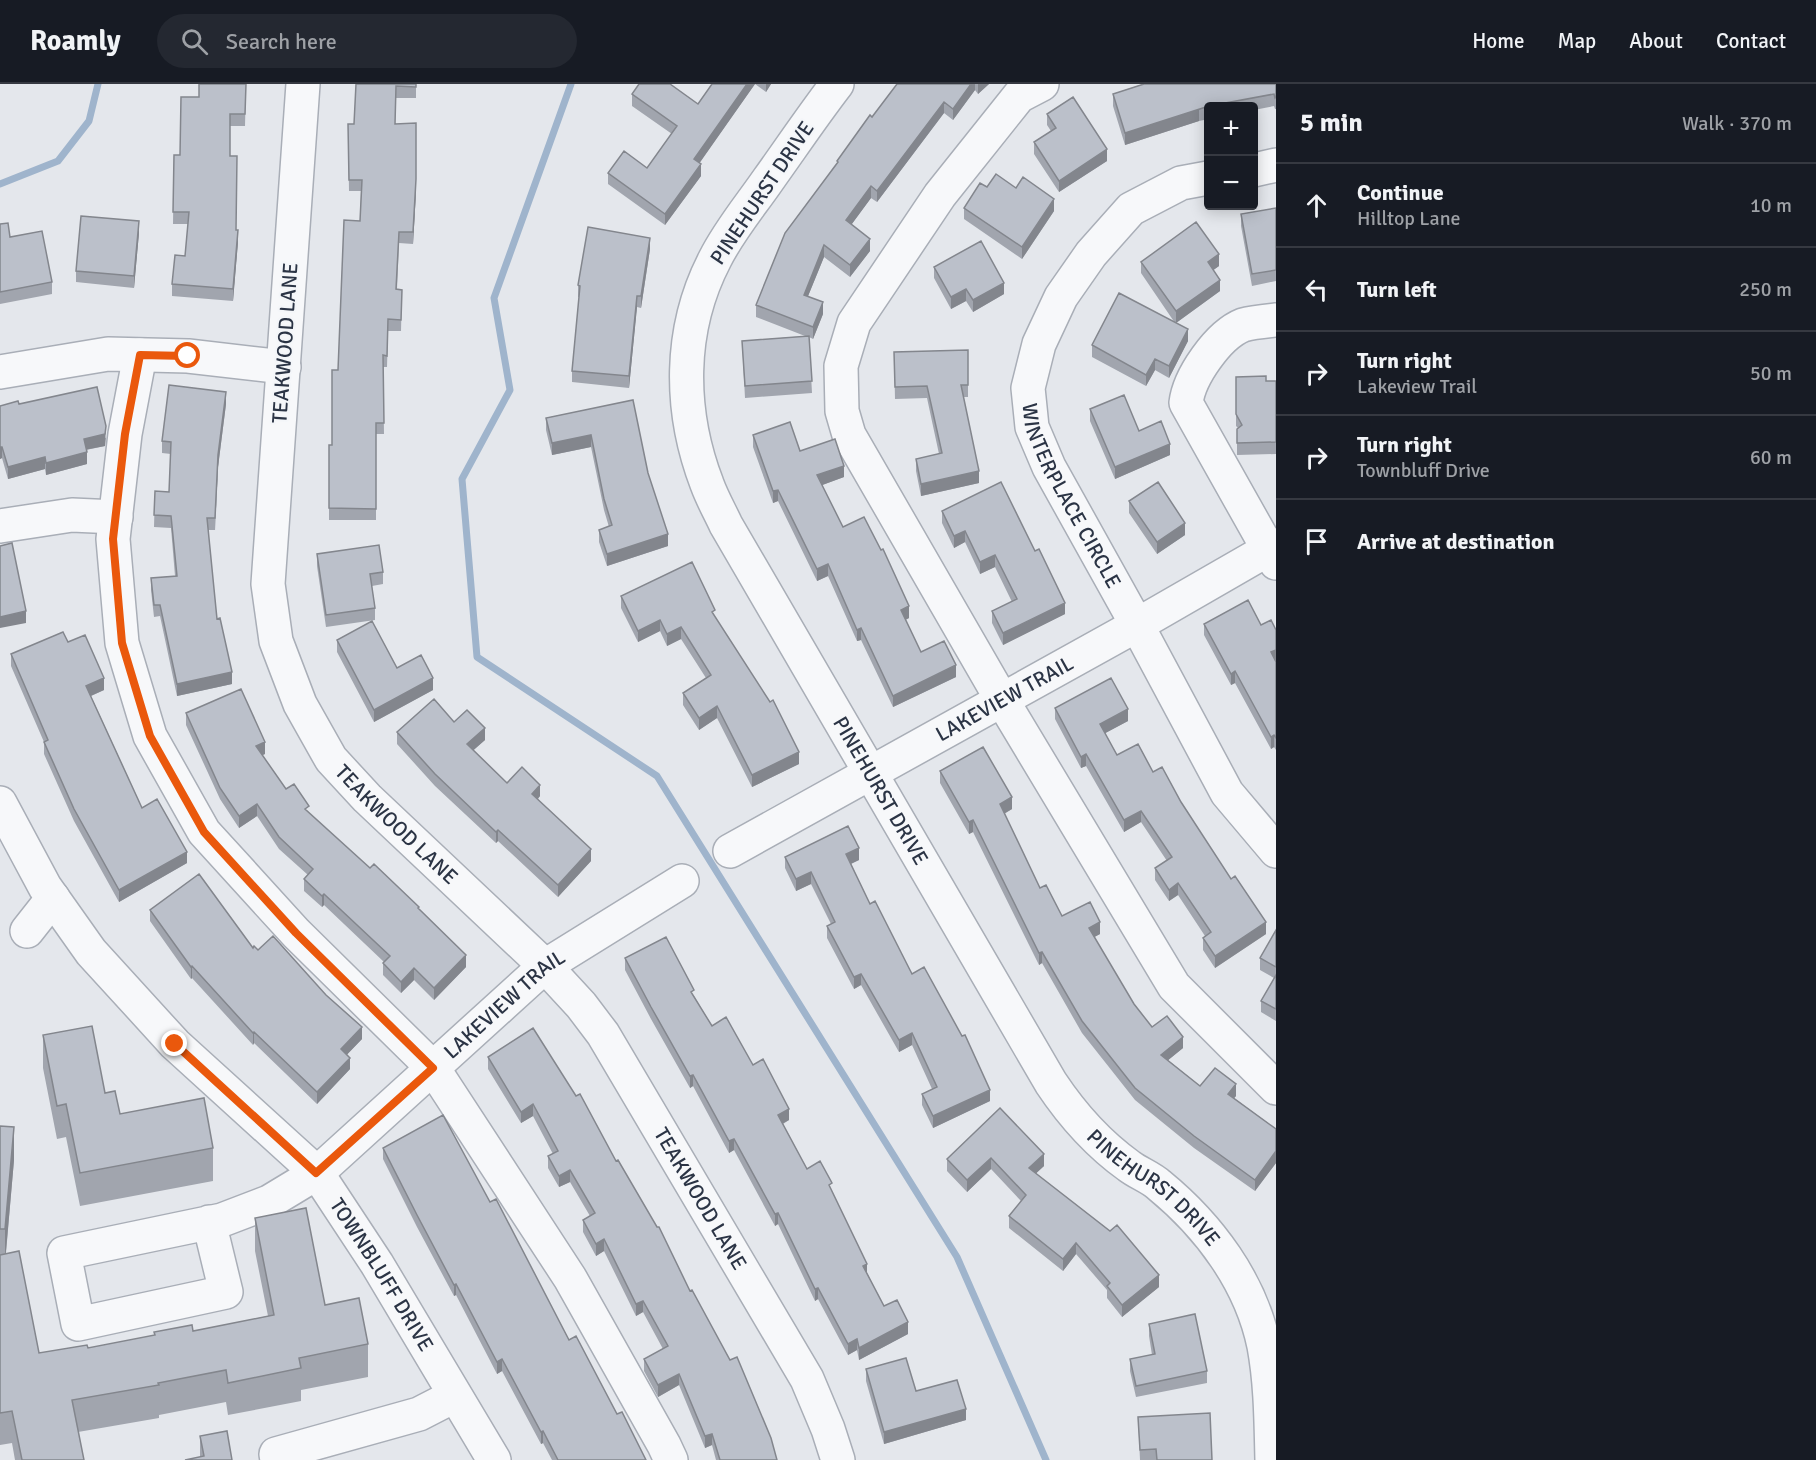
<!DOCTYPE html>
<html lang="en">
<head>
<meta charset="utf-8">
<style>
  body { margin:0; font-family:Signika,sans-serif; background:#242831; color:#f1f3f6 }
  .controls { position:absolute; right:18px; top:18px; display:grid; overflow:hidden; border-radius:6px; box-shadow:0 3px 15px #0003 }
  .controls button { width:54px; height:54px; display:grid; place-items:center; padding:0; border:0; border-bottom:2px solid #363941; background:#171b24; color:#f1f3f6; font:30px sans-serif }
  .stop { position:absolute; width:18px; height:18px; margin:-14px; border:4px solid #ea580c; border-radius:50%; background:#fff }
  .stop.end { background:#ea580c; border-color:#fff; box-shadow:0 2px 6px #0008 }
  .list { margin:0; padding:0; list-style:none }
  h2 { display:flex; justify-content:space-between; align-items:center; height:78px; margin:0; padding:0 24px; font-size:26px }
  h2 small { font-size:20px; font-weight:400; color:#9ea1a6 }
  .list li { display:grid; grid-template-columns:39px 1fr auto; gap:18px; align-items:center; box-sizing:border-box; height:84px; padding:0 24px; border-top:2px solid #363941 }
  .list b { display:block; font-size:22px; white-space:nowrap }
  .list p { margin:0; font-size:20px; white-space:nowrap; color:#9ea1a6 }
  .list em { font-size:20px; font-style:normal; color:#9ea1a6 }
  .icon { flex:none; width:33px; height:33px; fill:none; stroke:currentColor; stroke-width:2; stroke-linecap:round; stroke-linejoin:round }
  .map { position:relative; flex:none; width:1276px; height:1376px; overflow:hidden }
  header { display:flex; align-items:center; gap:36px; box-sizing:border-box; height:84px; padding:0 30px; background:#171b24; border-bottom:2px solid #363941 }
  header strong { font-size:28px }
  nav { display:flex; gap:33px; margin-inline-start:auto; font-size:21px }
  .search { width:420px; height:54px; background:#242831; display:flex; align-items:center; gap:15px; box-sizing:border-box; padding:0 21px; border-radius:33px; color:#9ea1a6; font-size:22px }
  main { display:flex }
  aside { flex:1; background:#171b24 }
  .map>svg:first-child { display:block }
</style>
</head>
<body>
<header>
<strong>Roamly</strong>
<div class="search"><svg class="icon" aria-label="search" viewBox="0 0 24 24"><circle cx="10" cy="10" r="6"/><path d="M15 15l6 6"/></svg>Search here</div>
<nav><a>Home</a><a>Map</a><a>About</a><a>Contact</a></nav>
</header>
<main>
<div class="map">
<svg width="1276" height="1376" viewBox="0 0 1276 1376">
  <rect width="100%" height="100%" fill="#e4e7ec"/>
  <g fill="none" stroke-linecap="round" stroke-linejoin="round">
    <path stroke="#9fb4cc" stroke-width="7" d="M571,0L494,214L510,306L462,395L477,573L657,692L957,1173L1046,1376
      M0,100L58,77L89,37L98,0"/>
    <defs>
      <g id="minor">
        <path id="s1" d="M303,0L268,500L276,557L300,620L331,675L367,714L545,882L581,921L603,950L807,1295L828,1345L838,1376"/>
        <path id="s2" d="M837,0C813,31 791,64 768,96C750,122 729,147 715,175C678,246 679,327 707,400C712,414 720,428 726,441L1051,999C1073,1032 1097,1059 1129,1082C1138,1089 1150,1093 1159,1101C1209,1142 1251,1198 1264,1262C1271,1300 1271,1338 1272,1376"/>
        <path d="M1042,0L1019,12L940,111L854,239L841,282L842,327L849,351L1002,616L1174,902L1276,1004"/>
        <path d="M1254,86L1276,81"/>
        <path id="s3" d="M1208,94L1181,99L1131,125L1091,170L1061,213L1039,260L1028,304L1032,343L1049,383L1137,541L1227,709L1276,767"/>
        <path d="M1276,236C1266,237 1253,238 1243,241C1218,251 1189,293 1186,319L1276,479"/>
        <path d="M140,271L125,350L113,455L122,559L150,652L204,748L296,849L433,984L570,1194L664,1361L671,1376"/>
        <path d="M0,288L108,270L188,272L284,283"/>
        <path d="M0,442L72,431L116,433"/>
        <path id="s4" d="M0,719L45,803L91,868L175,960L317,1089L377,1180L494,1376"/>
        <path id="s5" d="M730,767L1137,541L1276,461"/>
        <path d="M27,847L53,814"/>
        <path id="s6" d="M209,1138L226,1208L78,1240L64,1169L222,1136L269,1118L317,1089L545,882L682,797"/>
        <path d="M277,1376L276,1370L419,1330L454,1312"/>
      </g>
    </defs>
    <use href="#minor" stroke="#a9aeb7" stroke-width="36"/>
    <use href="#minor" stroke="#f7f8fa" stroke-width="33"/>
  </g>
  <path fill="#a1a5ae" d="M246,0L245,42H230V72L236,146L238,158L233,217L172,212V200L185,172L188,140H173L174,71H180L199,13Z
    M356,0H416V14H396L395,40L416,107L413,160L399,159L397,205L402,206L401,247H388L387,283H383L384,350H376V436H329V361H332L338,286L360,137L361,107H349L348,40H354Z
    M712,0H771L766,8L755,0L699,79L701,92L665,141L608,100V89L647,84L672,50L632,22V10L698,20Z
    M897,0H989L978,10L975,6L953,36L944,29L877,118L871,114L851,141L870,167L850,193L824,173L808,212L823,230L813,255L809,253L812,309L745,314L742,257L805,252L756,233V221L837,81V77L872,33Z
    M1143,0H1276V25H1275L1274,22L1254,26V22H1209V35L1199,37L1125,61L1113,22V10Z
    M1047,30L1107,77L1059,108L1034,70V58L1051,47L1047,41Z
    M987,103L1016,104L1054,127L1022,175L964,135V124Z
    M1276,124V197L1252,202L1241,142V130Z
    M0,140L10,153L52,198V210L0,220Z
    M139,149L134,204L76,198V187Z
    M650,165L641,224L637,223L629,304L572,298V287L579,213H578V201Z
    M1141,178L1219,182L1213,186L1220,207L1176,239L1188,257L1169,294L1155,286L1146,302L1092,273V261L1175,239L1141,189Z
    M934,183L1004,210L973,228L966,217L951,225L934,194Z
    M968,266V313H963L979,399L921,412L916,387V375L939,370L927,314L895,315L894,268Z
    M1236,293L1266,297H1276V370L1237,371V345L1238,344L1236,342Z
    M633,316L648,389L668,462L607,482L599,458V446L609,443L604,426L591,363L552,371L546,346V334Z
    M19,320L106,354L105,362L86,366L87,380L46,391L45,385L8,395L2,374L0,375V322Z
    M226,320L218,383L215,446H208L217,535L232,600L177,612L160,532L154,533L151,506V494L175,492L171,444L154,443L155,407L169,408L171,370L162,369V357Z
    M1090,325L1139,347L1170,371L1115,395L1090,337Z
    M753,351L800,367L844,393L822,401L843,443L909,534L905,536L921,568L956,593L893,623L861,556L857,557L828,492L817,497L778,417L773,419L753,363Z
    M1129,417L1185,451L1157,470L1129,429Z
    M942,427L1065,530L1003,561L992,539V527L1012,518L995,483L980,490L965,458L954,464L942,439Z
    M317,470L383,488V500L372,502L375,524V536L326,543L317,482Z
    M621,512L715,533L799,680L752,703L717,634L699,646L683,621V609L706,594L681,555L667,562L660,547L638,558L621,524Z
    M1204,540L1261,541L1276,546V666L1274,663L1271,665L1235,599L1231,601L1204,551Z
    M337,556L397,584L433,606L374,638L337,568Z
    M68,558L104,606L91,612L142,724L187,779L119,818L74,737L44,670V658L11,582V570Z
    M1055,624L1128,637L1105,649L1117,671L1153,688L1181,718L1266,850L1215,884L1203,866V854L1205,852L1178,811L1169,817L1155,796V784L1167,777L1141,738L1124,748L1086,682L1081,684L1055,635Z
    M186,629L265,670L262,671L286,705L309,729L370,784L419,825L466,883L434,916L414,896L401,909L383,891V879L384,878L324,821L322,823L304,807V795L308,791L279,765L257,732L239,744L220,715L186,641Z
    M454,638L485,656L473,666L507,699L540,712L538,715L591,777L558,813L498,757L496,759L435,702L397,660V648Z
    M940,687L1012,725L1004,730L1040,804L1062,832L1100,850L1094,853L1134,920L1152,943L1183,964L1168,976L1200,1002L1236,1012L1234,1014L1276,1045V1079L1255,1107L1194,1064L1135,1016L1082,949L1042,879L1039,881L973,748L969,750L940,699Z
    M785,773L859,776L851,780L870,820L990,1017L933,1044L922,1021V1010L932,1005L912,961L899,968L861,901L854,905L827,854V842L831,840L811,800L796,807L785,784Z
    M150,826L258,866L362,955L347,970L350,985L317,1020L254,959L253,961L192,894L191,895L150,837Z
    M1276,846V937L1261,928V917L1274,894L1260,886V874Z
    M625,874L694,912L712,942L753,981L789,1036L783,1040L807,1085L832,1107L867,1189L884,1222L908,1250L859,1276L857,1266L848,1271L818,1215L815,1217L778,1140L775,1142L734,1066L729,1069L693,1002L690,1004L651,935L625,886Z
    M43,951L105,1009L120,1030L213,1064V1097L80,1122L66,1053L57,1055L43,984Z
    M488,973L616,1077L690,1207L777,1376H716L712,1361L705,1364L679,1301L658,1313L644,1287V1275L663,1265L643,1228L636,1232L604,1167L596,1172L583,1148V1136L590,1132L570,1098L559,1103L548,1084V1072L553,1070L533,1032L521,1039L488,985Z
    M1000,1024L1044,1082L1036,1089L1159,1203L1122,1233L1107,1214V1206L1076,1170L1063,1187L1009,1144V1132L1021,1117L991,1085L967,1108L947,1087V1075Z
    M0,1042L14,1076L6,1169L39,1269L88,1264L193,1247L268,1232L255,1167V1134L325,1221L368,1260V1293L301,1306V1317L228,1331L226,1318L159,1331V1334L78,1348L84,1376H15L12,1359L0,1361Z
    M383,1064L490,1118L569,1256L646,1376H552L543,1359L541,1360L502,1287L497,1290L456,1211L454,1212L417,1143L383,1075Z
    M1149,1240L1207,1287V1299L1136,1313L1130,1287V1275L1152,1271L1149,1252Z
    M866,1285L916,1307L966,1336L884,1360L866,1297Z
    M1138,1333L1212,1376H1140Z
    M200,1352L232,1376L200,1373Z"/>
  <path fill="#83868d" d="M747,0H755L694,87V75Z
    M766,0H771L766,8Z
    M971,0H975V6L953,36V25Z
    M978,0H989L978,10Z
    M944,18V29L877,118V107Z
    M1199,25V37L1125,61V49Z
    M1107,65V77L1059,108V97Z
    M701,80V92L665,141V130Z
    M416,95V107L413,160V148Z
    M871,102V114L846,148V136Z
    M1054,115V127L1022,175V163Z
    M139,137V149L134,204V192Z
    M238,146V158L233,217V205Z
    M650,154V165L641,224V212Z
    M870,155V167L850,193V181Z
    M824,161V173L804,222V211Z
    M1219,170V182L1208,190V178Z
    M1220,196V207L1176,239V227Z
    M1004,199V210L973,228V216Z
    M966,205V217L951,225V213Z
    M637,212V223L629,304V292Z
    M823,218V230L813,255V243Z
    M1188,245V257L1169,294V282Z
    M1155,275V286L1146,302V291Z
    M226,308V320L218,383L215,446L218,371Z
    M106,342L105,362L84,366V355Z
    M591,351V363L552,371V359Z
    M1170,360V371L1115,395V383Z
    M0,363H2V374L0,375Z
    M87,368V380L46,391V379Z
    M45,373V385L8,395V383Z
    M844,382V393L817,403V391Z
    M979,387V399L921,412V400Z
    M778,406V417L773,419V407Z
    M1185,439V451L1157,470V458Z
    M965,447V458L954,464V452Z
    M668,450V462L607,482V470Z
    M995,471V483L980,490V478Z
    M828,480V492L817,497V485Z
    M1065,519V530L1003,561V549Z
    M909,522V534L901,538V526Z
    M26,527V539L0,544V533Z
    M660,536V547L638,558V547Z
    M681,543V555L667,562V550Z
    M861,544V556L857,557V546Z
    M1276,566V577L1271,568Z
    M956,581V593L893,623V612Z
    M1235,587V599L1231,601V590Z
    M232,588V600L177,612V600Z
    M104,594V606L86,614V602Z
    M433,594V606L374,638V626Z
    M717,622V634L699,646V634Z
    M1128,625V637L1100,652V640Z
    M485,644V656L467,672V660Z
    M1274,651V663L1271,665V653Z
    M265,658V670L256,674V662Z
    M799,668V680L752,703V691Z
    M1086,670V682L1081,684V673Z
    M540,701V712L532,721V710Z
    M1012,713V725L1000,732V720Z
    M257,720V732L239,744V732Z
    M1141,727V738L1124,748V736Z
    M973,736V748L969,750V738Z
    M498,746V757L496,759V748Z
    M859,764V776L846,782V770Z
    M591,765V777L558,813V801Z
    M187,768V779L119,818V806Z
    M811,788V800L796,807V795Z
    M1178,799V811L1169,817V806Z
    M324,810V821L322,823V812Z
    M1100,838V850L1089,856V844Z
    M1266,838V850L1215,884V872Z
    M1042,868V879L1039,881V869Z
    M466,871V883L434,916V904Z
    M192,882V894L191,895V883Z
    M414,884V896L401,909V898Z
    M861,890V901L854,905V893Z
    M362,943V955L341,977V965Z
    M254,948V959L253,961V949Z
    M912,949V961L899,968V956Z
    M1183,953V964L1161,982V971Z
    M350,974V985L317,1020V1008Z
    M693,991V1002L690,1004V992Z
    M1236,1000V1012L1228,1021V1010Z
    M990,1006V1017L933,1044V1032Z
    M533,1020V1032L521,1039V1028Z
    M789,1025V1036L778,1042V1031Z
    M14,1043V1076L5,1178V1145Z
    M734,1055V1066L729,1069V1057Z
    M1276,1067V1079L1255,1107V1096Z
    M1044,1070V1082L1029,1096V1084Z
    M991,1074V1085L967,1108V1096Z
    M570,1086V1098L559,1103V1092Z
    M778,1129V1140L775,1142V1130Z
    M604,1155V1167L596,1172V1160Z
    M1076,1159V1170L1063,1187V1175Z
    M867,1180V1191L863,1182Z
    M1159,1191V1203L1122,1233V1221Z
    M456,1200V1211L454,1212V1201Z
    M818,1204V1215L815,1217V1205Z
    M643,1217V1228L636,1232V1220Z
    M908,1238V1250L859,1276V1264Z
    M857,1255V1266L848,1271V1260Z
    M502,1275V1287L497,1290V1278Z
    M679,1290V1301L658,1313V1301Z
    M966,1325V1336L884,1360V1348Z
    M543,1347V1359L541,1360V1348Z
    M712,1350V1361L705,1364V1352Z"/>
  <path fill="#bbc0ca" stroke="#83868d" stroke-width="1.5" d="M199,0H246L245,30H230V72H237L236,146H238L233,205L172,200L175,171L185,172L189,128H173L174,71H180L181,13H199Z
    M356,0H416V3L396,2L395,40L416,39V95L413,148H399L396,205L402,206L401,236L388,235L387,272L383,271L384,339H376V425L329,424V361H332V286H338L344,136L360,137L362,96H349L348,40H354Z
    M639,0H670L698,20L712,0H747L694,75L701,80L665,130L608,89L624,67L647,84L677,42L632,10Z
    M897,0H971L953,25L944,18L877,107L871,102L846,136L870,155L850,181L824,161L804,211L823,218L813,243L756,221L785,149L838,78L837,77L870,31L872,33Z
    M1144,0H1276V13L1275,14L1274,10L1209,22L1125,49L1113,10Z
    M1073,13L1107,65L1059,97L1034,58L1056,44L1047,30Z
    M996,90L1016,104L1023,93L1054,115L1022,163L964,124L980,99L987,103Z
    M1276,124V186L1252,190L1241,130Z
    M81,132L139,137L134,192L76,187Z
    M1196,138L1219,170L1208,178L1220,196L1176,227L1141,178Z
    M8,139L10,153L42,147L52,198L0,208V140Z
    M588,143L650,154L641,212H637L629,292L572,287L580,202L578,201Z
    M981,157L1004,199L973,216L966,205L951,213L934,183Z
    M1119,209L1188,245L1169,282L1155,275L1146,291L1092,261Z
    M809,252L812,297L745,302L742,257Z
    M968,266V301H961L979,387L921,400L916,375L942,369L927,302L895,303L894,268Z
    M1266,292V297H1276V358L1237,359V345L1242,341L1236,330V293Z
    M169,301L226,308L218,371L215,434H207L217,535L220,534L232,588L177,600L160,521H154L151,494L177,492L171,432L154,431L155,407L169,408L171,358L162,357Z
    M97,303L106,342L105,350L84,355L87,368L46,379L45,373L8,383L2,363H0V322L18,317L19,320Z
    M1124,311L1139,347L1161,337L1170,360L1115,383L1090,325Z
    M633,316L648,389L668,450L607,470L599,446L612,441L604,415L591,351L552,359L546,334Z
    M790,338L800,367L835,355L844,382L817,391L843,443L864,433L881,466L883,465L909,522L901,526L921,568L944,557L956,581L893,612L861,544L857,546L828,480L817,485L778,406L773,407L753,351Z
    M1001,398L1035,467L1039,465L1065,519L1003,549L992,527L1017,515L995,471L980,478L965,447L954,452L942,427Z
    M1158,398L1185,439L1157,458L1129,417Z
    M12,459L26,527L0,533V462Z
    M379,461L383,488L370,490L375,524L326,531L317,470Z
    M692,478L715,526L712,528L770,618L773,616L799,668L752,691L717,622L699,634L683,609L711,591L681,543L667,550L660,536L638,547L621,512Z
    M1248,516L1261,541L1271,536L1276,546V566L1271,568L1276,578V654L1274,651L1271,653L1235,587L1231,590L1204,540Z
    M372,537L397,584L421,571L433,594L374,626L337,556Z
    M63,548L68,558L85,551L104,594L86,602L142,724L157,715L187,768L119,806L74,725L44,658L48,656L11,570Z
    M1111,594L1128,625L1100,640L1117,671L1138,660L1153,688L1162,683L1181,718L1231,795L1235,792L1266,838L1215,872L1203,854L1211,848L1178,799L1169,806L1155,784L1172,773L1141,727L1124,736L1086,670L1081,673L1055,624Z
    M241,605L265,658L256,662L286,705L294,700L309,722L305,725L370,784L374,780L419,823L418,824L466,871L434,904L414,884L401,898L383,879L390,872L324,810L322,812L304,795L313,785L279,753L257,720L239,732L220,704L186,629Z
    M434,615L454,638L467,626L485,644L467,660L507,699L522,683L540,701L532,710L591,765L558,801L498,746L496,748L435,690L397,648Z
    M983,663L1012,713L1000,720L1040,804L1046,801L1062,832L1090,818L1100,838L1089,844L1134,920L1152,943L1167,932L1183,953L1161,971L1200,1002L1215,984L1236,1000L1228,1010L1276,1045V1067L1255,1096L1194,1052L1135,1004L1082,937L1042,868L1039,869L973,736L969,738L940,687Z
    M848,742L859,764L846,770L870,820L875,817L912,890L924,883L962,952L965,951L990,1006L933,1032L922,1010L937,1003L912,949L899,956L861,890L854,893L827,842L835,838L811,788L796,795L785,773Z
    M199,790L253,864L254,862L258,866L273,852L326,911L362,943L341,965L350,974L317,1008L254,948L253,949L192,882L191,883L150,826Z
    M1276,846V883L1260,874Z
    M666,853L694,906L691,908L712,942L726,933L753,981L763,975L789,1025L778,1031L807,1085L820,1077L832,1099L829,1101L867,1180L863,1182L884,1222L897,1216L908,1238L859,1264L857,1255L848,1260L818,1204L815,1205L778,1129L775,1130L734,1055L729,1057L693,991L690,992L651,923L625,874Z
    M1276,891V925L1261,917Z
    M92,942L105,1009L115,1007L120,1030L204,1014L213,1064L80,1089L66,1020L57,1022L43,951Z
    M533,944L576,1012L580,1010L616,1077L618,1076L657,1143H659L690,1207L692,1206L730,1276L737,1273L771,1354L777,1376H720L712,1350L705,1352L679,1290L658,1301L644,1275L668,1262L643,1217L636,1220L604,1155L596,1160L583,1136L595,1129L570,1086L559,1092L548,1072L558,1067L533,1020L521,1028L488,973Z
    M1000,1024L1044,1070L1029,1084L1110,1147L1117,1141L1159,1191L1122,1221L1107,1202L1110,1199L1076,1159L1063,1175L1009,1132L1026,1111L991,1074L967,1096L947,1075Z
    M443,1031L490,1118L496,1115L569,1256L576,1252L617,1330L622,1328L646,1376H558L543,1347L541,1348L502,1275L497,1278L456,1200L454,1201L417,1131L383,1064Z
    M0,1042L14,1043L5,1145H0Z
    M306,1124L325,1221L359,1214L368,1260L299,1274L301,1284L228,1299L226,1286L158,1299L159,1301L72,1316L84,1376H22L12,1327L0,1329V1171L19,1167L39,1269L87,1261L88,1264L155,1251L154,1248L192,1241L193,1247L274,1231L255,1134Z
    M1195,1230L1207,1287L1136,1302L1130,1275L1155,1270L1149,1240Z
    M906,1274L916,1307L957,1296L966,1325L884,1348L866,1285Z
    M1210,1329L1212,1376H1157L1156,1365L1140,1366L1138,1333Z
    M227,1347L232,1376H185L204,1372L200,1352Z"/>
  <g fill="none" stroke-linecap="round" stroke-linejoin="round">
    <path stroke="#ea580c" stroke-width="8" d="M175,960L316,1089L433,984L296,849L204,748L150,652L122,559L113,455L125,350L140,271L188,272"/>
  </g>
  <g text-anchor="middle" stroke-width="4.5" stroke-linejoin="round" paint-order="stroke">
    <g font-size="21" fill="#2b3445" stroke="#f4f6f9">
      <text transform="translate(762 109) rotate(-56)" y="7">PINEHURST DRIVE</text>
      <text transform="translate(285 259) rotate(-86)" y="7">TEAKWOOD LANE</text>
      <text dy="7" stroke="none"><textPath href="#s3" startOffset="411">WINTERPLACE CIRCLE</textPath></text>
      <text dy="7" stroke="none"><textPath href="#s5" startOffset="314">LAKEVIEW TRAIL</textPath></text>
      <text dy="7" stroke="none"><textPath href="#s2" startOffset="798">PINEHURST DRIVE</textPath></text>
      <text dy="7" stroke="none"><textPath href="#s1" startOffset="782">TEAKWOOD LANE</textPath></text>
      <text dy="7" stroke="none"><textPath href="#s6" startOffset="816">LAKEVIEW TRAIL</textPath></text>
      <text dy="7" stroke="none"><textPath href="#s2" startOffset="1284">PINEHURST DRIVE</textPath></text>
      <text dy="7" stroke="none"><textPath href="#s1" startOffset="1268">TEAKWOOD LANE</textPath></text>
      <text dy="7" stroke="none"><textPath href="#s4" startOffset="612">TOWNBLUFF DRIVE</textPath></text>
    </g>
  </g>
</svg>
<div class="controls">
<button>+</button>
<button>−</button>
</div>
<div class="stop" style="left:188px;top:272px"></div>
<div class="stop end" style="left:175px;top:960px"></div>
</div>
<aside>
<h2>5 min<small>Walk · 370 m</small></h2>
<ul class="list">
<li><svg class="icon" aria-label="ahead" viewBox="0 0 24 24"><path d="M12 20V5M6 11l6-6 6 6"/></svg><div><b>Continue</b><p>Hilltop Lane</p></div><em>10 m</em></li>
<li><svg class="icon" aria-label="left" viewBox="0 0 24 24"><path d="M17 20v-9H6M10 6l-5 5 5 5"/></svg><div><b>Turn left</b></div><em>250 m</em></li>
<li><svg class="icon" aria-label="right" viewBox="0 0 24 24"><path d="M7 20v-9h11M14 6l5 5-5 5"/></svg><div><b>Turn right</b><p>Lakeview Trail</p></div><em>50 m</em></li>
<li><svg class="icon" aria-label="right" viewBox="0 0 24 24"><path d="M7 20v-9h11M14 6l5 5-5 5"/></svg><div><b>Turn right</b><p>Townbluff Drive</p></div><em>60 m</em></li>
<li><svg class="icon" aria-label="arrive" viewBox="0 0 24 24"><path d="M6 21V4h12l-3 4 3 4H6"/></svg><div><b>Arrive at destination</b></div></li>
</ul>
</aside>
</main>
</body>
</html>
